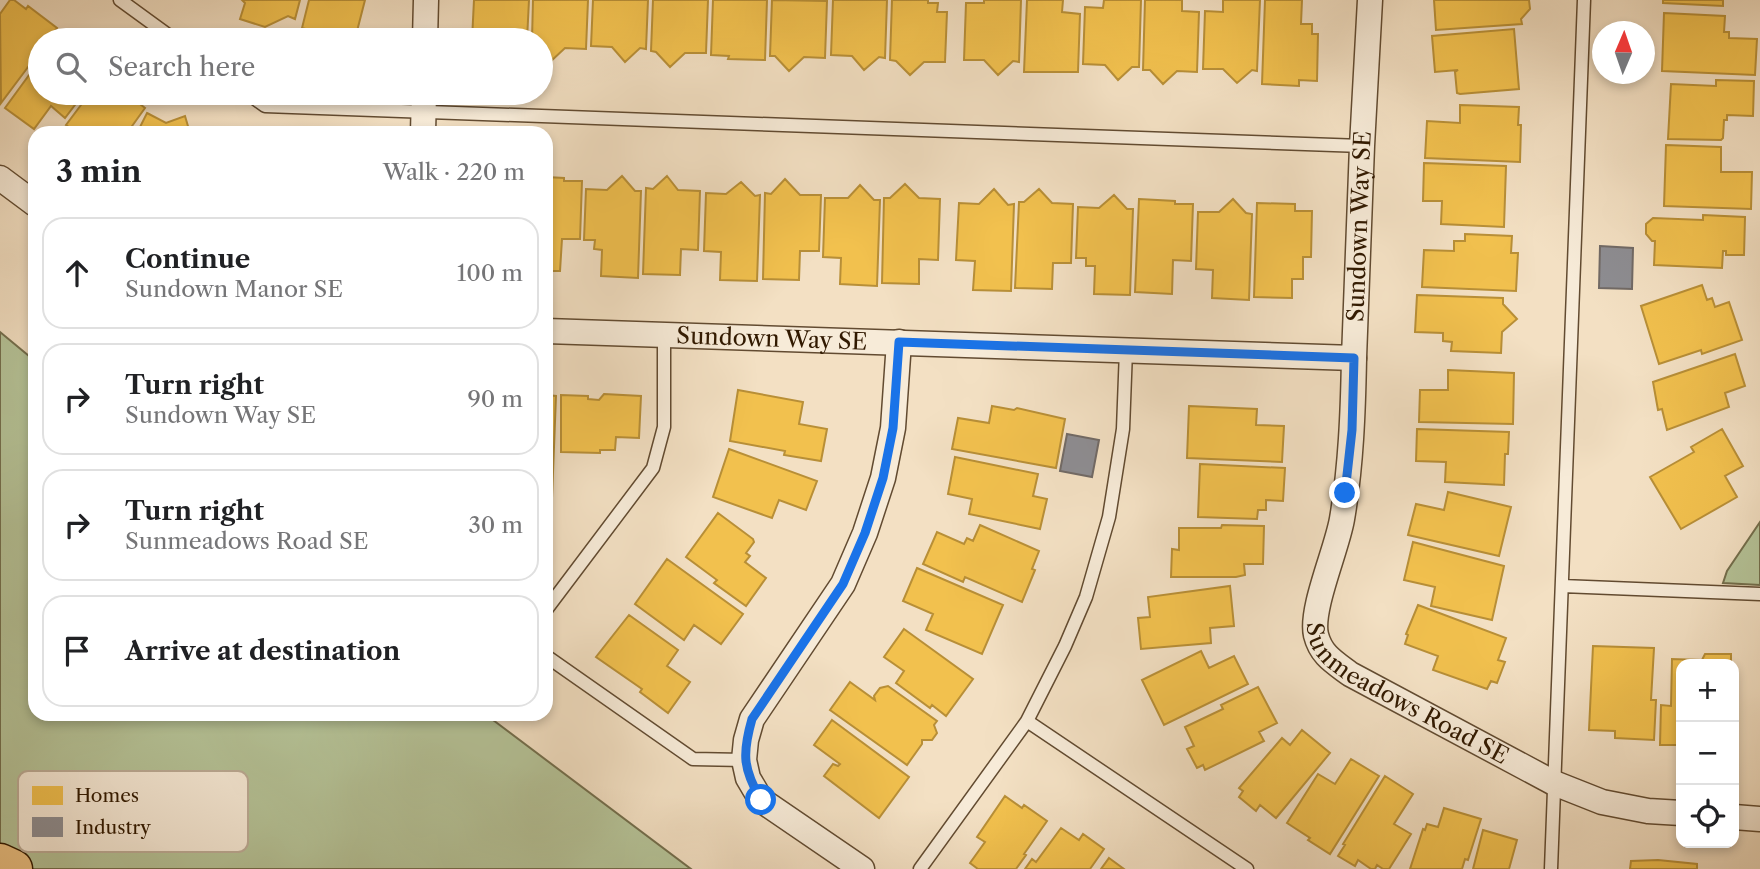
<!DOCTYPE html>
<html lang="en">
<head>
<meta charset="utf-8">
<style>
  body { margin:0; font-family:"Libre Caslon Text",serif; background:#f6f6f6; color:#202124 }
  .controls { position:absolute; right:21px; bottom:21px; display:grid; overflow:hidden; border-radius:14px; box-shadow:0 4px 10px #0003 }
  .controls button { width:63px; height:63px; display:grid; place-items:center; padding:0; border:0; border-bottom:2px solid #e0e0e0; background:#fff; color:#202124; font:35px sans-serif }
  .compass { position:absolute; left:1592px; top:21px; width:63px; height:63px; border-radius:50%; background:#fff; box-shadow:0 4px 10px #0003; rotate:2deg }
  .stop { position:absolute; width:21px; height:21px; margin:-16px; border:5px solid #1a73e8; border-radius:50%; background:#fff }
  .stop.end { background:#1a73e8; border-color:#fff; box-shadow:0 2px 7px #0008 }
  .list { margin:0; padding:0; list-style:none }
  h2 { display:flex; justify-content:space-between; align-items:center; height:91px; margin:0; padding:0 28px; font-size:30px }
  h2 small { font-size:23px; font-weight:400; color:#757577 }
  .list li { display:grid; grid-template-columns:46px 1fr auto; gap:21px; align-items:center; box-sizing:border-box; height:112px; margin:0 14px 14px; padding:0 14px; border:2px solid #e0e0e0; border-radius:21px }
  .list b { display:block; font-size:26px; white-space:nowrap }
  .list p { margin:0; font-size:23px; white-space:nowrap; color:#757577 }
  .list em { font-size:23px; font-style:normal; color:#757577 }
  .icon { flex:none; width:38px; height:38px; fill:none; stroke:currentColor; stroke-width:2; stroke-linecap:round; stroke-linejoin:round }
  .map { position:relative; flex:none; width:1760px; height:869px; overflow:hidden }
  .search { position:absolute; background:#fff; box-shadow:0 4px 10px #0003; left:28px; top:28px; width:525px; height:77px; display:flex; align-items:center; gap:18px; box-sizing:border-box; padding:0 24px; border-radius:38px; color:#757577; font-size:26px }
  .panel { position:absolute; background:#fff; box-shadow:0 4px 10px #0003; left:28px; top:126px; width:525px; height:595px; border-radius:21px }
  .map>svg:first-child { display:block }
</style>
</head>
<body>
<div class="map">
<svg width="1760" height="869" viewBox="0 0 1760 869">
  <rect width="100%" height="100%" fill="#f3e0c3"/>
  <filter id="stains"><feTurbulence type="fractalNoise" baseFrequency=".00286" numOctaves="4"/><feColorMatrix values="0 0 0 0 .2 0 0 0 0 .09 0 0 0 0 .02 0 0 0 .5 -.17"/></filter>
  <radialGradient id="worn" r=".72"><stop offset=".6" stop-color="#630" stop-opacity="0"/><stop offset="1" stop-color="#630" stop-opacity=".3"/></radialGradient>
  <path fill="#b5c398" stroke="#736e4c" stroke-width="2" d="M0,332L35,361V714H485L691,869H0Z
    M1760,522V585L1723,583L1727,571Z"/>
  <path fill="#f2c14e" stroke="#b88f37" stroke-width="2" d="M10,0H14L26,9L28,6L57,28L48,40H40V51L1,103L0,14Z
    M242,0H300L295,19L288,16L265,27L240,19L245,3Z
    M309,0H365L356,35L339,31L336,38L302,28Z
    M474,0H529L527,40H472Z
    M533,0H588L586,49L565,48L550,62L541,52V40H532Z
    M593,0H648L646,49L640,48L625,62L612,47L591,46Z
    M653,0H708L706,53H685L670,67L656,52L651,51Z
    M713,0H767L765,60L728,59L729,56L711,55Z
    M772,0L827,1L825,58L804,57L789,71L775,56H770Z
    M833,0H887L885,58L879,57L864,70L852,56L831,55Z
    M892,0H928V3H938L937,12H947L945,62H924L910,75L896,61L890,60Z
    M984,0H1021L1019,62L1013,61L998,75L984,60H964L966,3H984Z
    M1027,0H1063L1062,12L1080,14L1078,72H1024Z
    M1104,0H1141L1139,67H1132L1118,80L1105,65L1083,64L1085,7L1103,8Z
    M1145,0H1182V11L1199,12L1197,72L1177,71L1163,84L1150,70H1143Z
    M1223,0H1260L1257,71L1252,70L1237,83L1223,69H1203L1205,11L1223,12Z
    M1265,0H1302L1301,24H1312V34H1318L1317,81L1299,80V86L1262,84Z
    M1434,0H1529L1530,9L1521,19L1522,24L1436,30Z
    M1723,0V6L1663,3V0Z
    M1664,13L1725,16L1724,32H1729V38L1757,39L1755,75L1662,71Z
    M1514,29L1519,89L1460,94L1457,93L1455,72L1458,70L1435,72L1432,36Z
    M40,60V93H84L65,118L51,106L34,129L5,108Z
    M1716,80L1754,81L1753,116L1727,115V120H1724L1723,138L1721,140L1668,139L1671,84L1716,86Z
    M90,93H138L140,104L145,108L127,133H77L66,125Z
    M1460,105L1519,107L1518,125H1521L1520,162L1425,158L1427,121L1460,123Z
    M147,113L166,123L185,116L190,133H137Z
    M1666,145L1721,147V172H1752L1751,209L1664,206Z
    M1424,163L1506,166L1504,227L1441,224L1442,201H1423Z
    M622,176L635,191H641L638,278L601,276L602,250L594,249L595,240H584L586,189L607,190Z
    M667,176L678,190L700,191L698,250L681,249L680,275L643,274L646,188L653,189Z
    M546,177L564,178V181H582L580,239H562L560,271H546Z
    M785,179L800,195H821L819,251H800L799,280L763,279L765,193L771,194Z
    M741,182L755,196L760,195L757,281L720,280L721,252L704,251L706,193L726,194Z
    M905,184L919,198L940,199L938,260L919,259V284L882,283L884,198H890Z
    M860,185L874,200H880L877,286L840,284L841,258L823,257L825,198H848Z
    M994,189L1008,205L1014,204L1011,291L973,290L975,261L956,260L959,203L979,204Z
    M1039,189L1052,203L1073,204L1071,263H1053L1052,289L1015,288L1019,202H1024Z
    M1114,195L1127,209H1133L1130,295L1094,294L1095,266H1086V258H1076L1078,207L1099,208Z
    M1139,199L1175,201V204H1193L1191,261L1173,260L1172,294L1135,292Z
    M1233,199L1246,213L1252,214L1249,300L1212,298L1213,270L1196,269L1198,212H1219Z
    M1257,203L1295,204V211H1312L1311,257H1303V279H1292V298L1254,297Z
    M1703,215L1745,217L1744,255H1726V251H1723L1722,268L1654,265L1655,241H1652L1646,234V224L1653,218L1703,220Z
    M1465,234L1512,236L1511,253H1518L1516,291L1422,287L1424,250L1454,251V241H1465Z
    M1702,285L1707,300L1712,298L1715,307L1729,302L1742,340L1702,354L1701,350L1659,364L1641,306Z
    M1417,295L1503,298V304L1517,319L1502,332L1501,353L1451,351L1452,342L1443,341V333L1415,332Z
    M1735,354L1745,386L1725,393L1729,407L1667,430L1662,409L1658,410L1653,382Z
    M1448,370L1514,373L1513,424L1419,422L1420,390H1448Z
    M738,390L803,402L799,424L827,429L821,461L784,455L785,451L730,441Z
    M604,394L641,396L639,438L616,437L615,450H600V453L561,452V395L588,396V399L599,400Z
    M546,395L556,396L552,498L546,497Z
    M992,406L1014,410L1017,408L1065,419L1056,468L952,449L958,418L989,423Z
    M1189,406L1257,409L1256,425L1284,426L1282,462L1187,458Z
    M1417,429L1509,432L1508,454H1505L1504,485L1445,482L1446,462L1416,461Z
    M1722,429L1743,466L1725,476L1737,497L1681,529L1650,477L1694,452L1691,447Z
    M729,449L817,481L806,510L779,500L772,518L713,497Z
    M955,457L1038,474L1033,496L1047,499L1040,529L969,514L972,499L948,494Z
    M1200,464L1285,468L1283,501L1266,500V510H1258L1257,519L1198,517Z
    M1448,492L1511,507L1499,556L1408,535L1416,504L1444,510Z
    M718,513L753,539L754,542L746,553L750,556L745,562L766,578L746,606L714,583L717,580L686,557Z
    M980,525L1039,551L1032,569L1035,570L1022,602L965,577L963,582L923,564L937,532L964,544L967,538L973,541Z
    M1222,525L1264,526L1263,564H1244L1245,575L1236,577H1171L1172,549L1179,550V528H1221Z
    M1413,542L1504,566L1492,620L1431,606L1435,587L1404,580Z
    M667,559L743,614L721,644L694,625L684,640L635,604Z
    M917,568L1003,605L982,654L926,630L933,614L903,601Z
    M1230,586L1234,626L1210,628L1211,643L1141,649L1138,618L1150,617L1148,597Z
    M1418,605L1506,638L1498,660L1505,662L1497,683L1491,681L1487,689L1433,670L1438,656L1405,644L1408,635L1406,634Z
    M629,615L678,650L667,666L690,682L668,713L640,692L642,689L596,657Z
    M904,629L973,679L946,716L932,705L930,708L896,683L904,671L884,657Z
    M1593,646L1654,648L1651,700H1656L1654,740L1615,738V731L1589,730Z
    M1201,651L1209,668L1234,656L1248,684L1164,725L1142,680Z
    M1705,654H1731V664H1681V745H1660L1661,705L1671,706L1672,659L1702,660Z
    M850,682L875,700L874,696L880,688L888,686L937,721L934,725L937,733L932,740H922V744L907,765L830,710Z
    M1258,687L1277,723L1259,732L1264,741L1205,770L1203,765L1197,768L1187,749L1194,746L1185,727L1223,709L1221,705Z
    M832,720L909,777L879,818L824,776L833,764L838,766L840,764L814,745Z
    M1302,730L1330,753L1276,818L1260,805L1256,811L1239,797L1243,791L1239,788L1282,738L1290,745Z
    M1351,759L1379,776L1330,854L1308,840L1310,838L1287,823L1318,774L1335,784Z
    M1385,776L1413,794L1394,824L1411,834L1389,869H1383L1377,865L1375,869H1371L1358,860L1355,866L1338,856L1345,845L1343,844Z
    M1005,796L1022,808L1024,805L1047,821L1024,854L1026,855L1016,869H978L970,863L985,842L977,837Z
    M1444,808L1481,819L1468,860L1465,859L1462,869H1410L1423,829L1425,830L1427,824L1438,827Z
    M1061,828L1079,840L1083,834L1104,849L1090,869H1025L1032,859L1036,862Z
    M1483,830L1517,840L1509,869H1473Z
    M1109,858L1124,869H1101Z
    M1658,860L1697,864V869H1630L1631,861Z"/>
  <path fill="#8d8d92" stroke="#716a66" stroke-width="2" d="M1600,246L1633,248L1632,289L1599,288Z
    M1067,434L1099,440L1092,477L1060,471Z"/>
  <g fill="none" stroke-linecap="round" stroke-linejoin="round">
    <defs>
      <path id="lane" d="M120,0L175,40
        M247,93L265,106L1362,146
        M1562,586L1760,594
        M546,610L653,468L664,427V335
        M546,656L693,759L744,760
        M1027,721L1247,869
        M920,869L1027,721L1065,646L1086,597L1109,517L1123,429L1126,350
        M1551,869L1584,0"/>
      <g id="street">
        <path d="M425,40L426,0"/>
        <path d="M423,133L424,93"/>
        <path d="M0,178L35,204"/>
        <path id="s1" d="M546,331L1354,358L1362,146L1370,0"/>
        <path id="s2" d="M1354,358C1353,412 1351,466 1342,519C1337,549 1310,609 1316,635C1321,655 1334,662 1350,674L1554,783L1602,802L1648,811L1681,813"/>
        <path d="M1734,817L1760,819"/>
        <path d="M862,869L761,800L748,778L744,760L746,740L752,719L843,584L865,533L883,478L893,428L899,342"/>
      </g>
      <path id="highway" d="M0,863L13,869"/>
    </defs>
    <use href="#lane" stroke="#624b31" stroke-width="15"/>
    <use href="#street" stroke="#624b31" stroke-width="27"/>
    <use href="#highway" stroke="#311900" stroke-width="41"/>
    <use href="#lane" stroke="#f7ebd8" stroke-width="12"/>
    <use href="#street" stroke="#f7ebd8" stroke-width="24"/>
    <use href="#highway" stroke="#eac082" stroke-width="38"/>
  </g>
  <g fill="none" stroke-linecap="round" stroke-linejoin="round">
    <path stroke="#1a73e8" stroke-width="9" d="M761,800C743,769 742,754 752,719L843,584L865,533L883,478L893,428L899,342L1354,358L1352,430L1345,493"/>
  </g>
  <g text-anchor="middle" stroke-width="7" stroke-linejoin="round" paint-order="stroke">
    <g font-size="23" fill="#311900" stroke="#f7ebd8">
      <text dy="8" stroke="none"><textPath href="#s1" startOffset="940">Sundown Way SE</textPath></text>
      <text dy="8" stroke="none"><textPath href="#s1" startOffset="226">Sundown Way SE</textPath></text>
      <text dy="8" stroke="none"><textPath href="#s2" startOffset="390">Sunmeadows Road SE</textPath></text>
    </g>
  </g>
  <rect x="18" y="771" width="230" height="81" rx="10" fill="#f7ebd8" stroke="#bcac97" stroke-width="2"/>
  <rect x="32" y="786" width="31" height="19" fill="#f2c14e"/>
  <rect x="32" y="817" width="31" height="20" fill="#8d8d92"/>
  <g font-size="19" fill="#311900">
    <text x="75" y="802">Homes</text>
    <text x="75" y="834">Industry</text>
  </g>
  <rect width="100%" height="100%" filter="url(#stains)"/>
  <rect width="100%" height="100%" fill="url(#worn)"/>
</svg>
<div class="controls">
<button>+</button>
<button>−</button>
<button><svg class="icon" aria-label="locate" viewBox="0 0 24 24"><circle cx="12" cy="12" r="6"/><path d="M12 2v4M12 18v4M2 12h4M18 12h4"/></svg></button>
</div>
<svg class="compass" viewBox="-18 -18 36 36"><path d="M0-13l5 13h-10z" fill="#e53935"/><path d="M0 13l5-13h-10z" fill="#757577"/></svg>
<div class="stop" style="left:761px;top:800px"></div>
<div class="stop end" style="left:1345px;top:493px"></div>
<div class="search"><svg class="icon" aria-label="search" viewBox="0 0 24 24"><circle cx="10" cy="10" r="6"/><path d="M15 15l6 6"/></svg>Search here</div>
<section class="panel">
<h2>3 min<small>Walk · 220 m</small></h2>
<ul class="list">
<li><svg class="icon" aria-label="ahead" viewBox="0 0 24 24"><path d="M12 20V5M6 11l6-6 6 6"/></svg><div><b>Continue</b><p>Sundown Manor SE</p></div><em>100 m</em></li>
<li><svg class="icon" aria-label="right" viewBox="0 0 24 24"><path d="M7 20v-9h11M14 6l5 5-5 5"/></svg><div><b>Turn right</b><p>Sundown Way SE</p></div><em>90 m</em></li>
<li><svg class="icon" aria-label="right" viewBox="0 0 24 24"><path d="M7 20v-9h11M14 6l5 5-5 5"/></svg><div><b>Turn right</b><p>Sunmeadows Road SE</p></div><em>30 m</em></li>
<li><svg class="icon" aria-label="arrive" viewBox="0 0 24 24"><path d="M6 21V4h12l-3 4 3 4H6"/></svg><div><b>Arrive at destination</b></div></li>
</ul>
</section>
</div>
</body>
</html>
